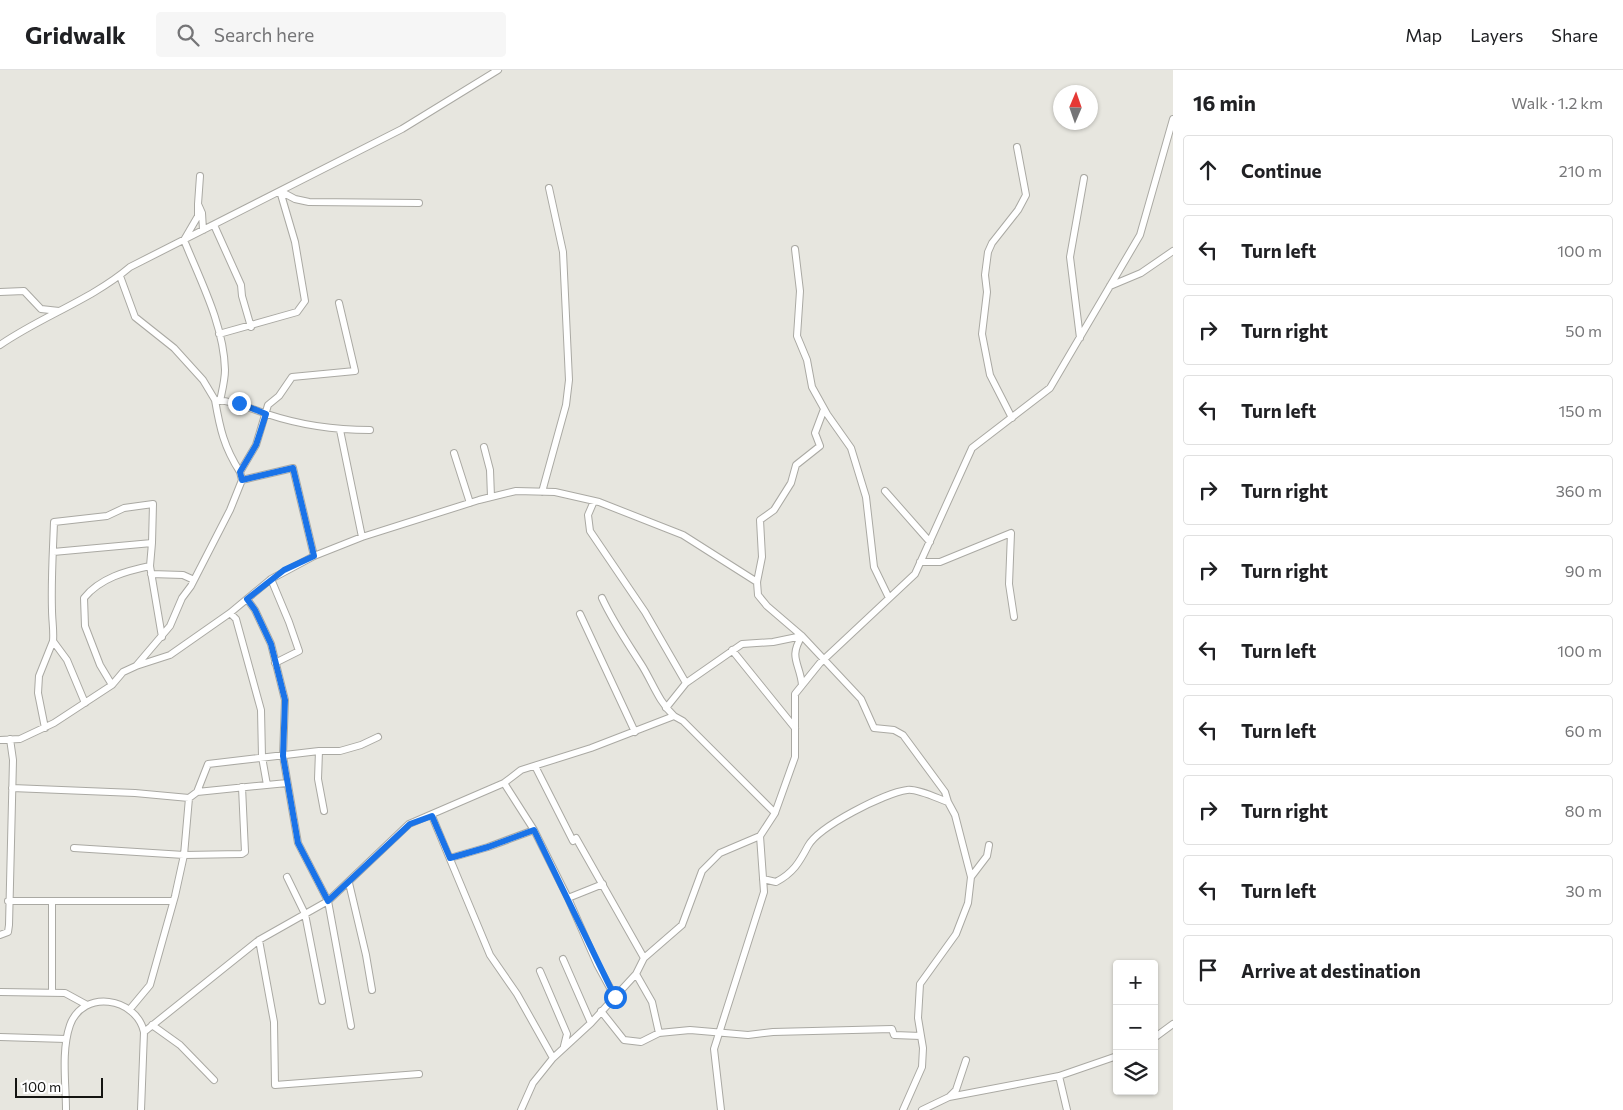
<!DOCTYPE html>
<html lang="en">
<head>
<meta charset="utf-8">
<style>
  body { margin:0; font-family:Commissioner,sans-serif; background:#f6f6f6; color:#202124 }
  .controls { position:absolute; right:15px; bottom:15px; display:grid; overflow:hidden; border-radius:5px; box-shadow:0 1px 4px #0004 }
  .controls button { width:45px; height:45px; display:grid; place-items:center; padding:0; border:0; border-bottom:1px solid #e0e0e0; background:#fff; color:#202124; font:25px sans-serif }
  .compass { position:absolute; left:1053px; top:15px; width:45px; height:45px; border-radius:50%; background:#fff; box-shadow:0 1px 4px #0004; rotate:2deg }
  .scale { position:absolute; left:15px; bottom:12px; width:88px; box-sizing:border-box; padding-left:5px; border:2px solid #141411; border-top:0; font-size:14px; line-height:18px; white-space:nowrap; color:#141411; -webkit-text-stroke:4px #fff; paint-order:stroke }
  .stop { position:absolute; width:15px; height:15px; margin:-11px; border:4px solid #1a73e8; border-radius:50%; background:#fff }
  .stop.end { background:#1a73e8; border-color:#fff; box-shadow:0 1px 5px #0008 }
  .list { margin:0; padding:0; list-style:none }
  h2 { display:flex; justify-content:space-between; align-items:center; height:65px; margin:0; padding:0 20px; font-size:21px }
  h2 small { font-size:16px; font-weight:400; color:#757577 }
  .list li { display:grid; grid-template-columns:32px 1fr auto; gap:15px; align-items:center; box-sizing:border-box; height:70px; margin:0 10px 10px; padding:0 10px; border:1px solid #e0e0e0; border-radius:5px }
  .list b { display:block; font-size:19px; white-space:nowrap }
  .list em { font-size:16px; font-style:normal; color:#757577 }
  .icon { flex:none; width:28px; height:28px; fill:none; stroke:currentColor; stroke-width:2; stroke-linecap:round; stroke-linejoin:round }
  .map { position:relative; flex:none; width:1173px; height:1040px; overflow:hidden }
  header { display:flex; align-items:center; gap:30px; box-sizing:border-box; height:70px; padding:0 25px; background:#fff; border-bottom:1px solid #e0e0e0 }
  header strong { font-size:24px }
  nav { display:flex; gap:28px; margin-inline-start:auto; font-size:18px }
  .search { width:350px; height:45px; background:#f6f6f6; display:flex; align-items:center; gap:12px; box-sizing:border-box; padding:0 18px; border-radius:5px; color:#757577; font-size:19px }
  main { display:flex }
  aside { flex:1; background:#fff }
  .map>svg:first-child { display:block }
</style>
</head>
<body>
<header>
<strong>Gridwalk</strong>
<div class="search"><svg class="icon" aria-label="search" viewBox="0 0 24 24"><circle cx="10" cy="10" r="6"/><path d="M15 15l6 6"/></svg>Search here</div>
<nav><a>Map</a><a>Layers</a><a>Share</a></nav>
</header>
<main>
<div class="map">
<svg width="1173" height="1040" viewBox="0 0 1173 1040">
  <rect width="100%" height="100%" fill="#e7e6df"/>
  <g fill="none" stroke-linecap="round" stroke-linejoin="round">
    <defs>
      <path id="street" d="M200,106L198,134L202,143L203,160
        M198,134V146L184,170C200,210 224,255 225,300C225,310 222,321 220,331
        M214,155L241,215L242,226L251,257
        M795,179L800,221L797,266L807,290L812,317L827,344L851,378L866,427L874,497L889,528
        M120,206L135,247L174,278L203,310L215,330C234,331 249,338 267,344C300,355 336,360 370,360
        M1110,216L1141,203L1173,181
        M0,222L24,221L41,239L59,241
        M219,264L297,242L305,231L295,172L280,121L295,129L309,132L419,133
        M1080,268L1070,187L1084,108
        M0,275C42,246 91,230 130,197L402,59L498,0
        M215,330C220,359 224,377 240,402
        M824,339L815,363L820,376L796,395L791,413L774,440L760,450L762,487L757,512L758,525L767,536L802,566L861,629L874,658L894,660L903,665L945,722L948,732
        M1012,348L990,305L982,264L987,222L985,205L988,182L992,173L1018,140L1026,125L1017,77
        M340,360L362,467
        M484,377L490,400L491,427
        M454,383L470,433
        M242,410L293,398L314,486
        M885,421L930,472
        M542,422L566,335L569,310L563,182L549,118
        M594,431L588,445L590,461L645,542L686,613
        M53,482L152,473L153,434L124,438L107,446L54,452C53,481 51,510 52,540C52,550 54,561 53,571L67,590L85,633
        M920,492H940L1011,463L1009,514L1014,547
        M150,496L162,567
        M151,504L183,505L194,510
        M271,509L289,552L299,581L275,593
        M602,528C613,552 627,572 641,594C652,611 658,631 674,646
        M247,529L255,540L271,574L285,630L283,686L298,773L328,831L351,956
        M230,543L236,549L261,640L262,687L267,715
        M580,544L635,662
        M732,580L795,658
        M136,596L170,585L230,543L271,509L314,486L362,467L479,430L516,421L555,422L599,432L683,465L757,512
        M112,615L100,595L85,556L84,528C100,508 126,501 150,496L152,473
        M666,638L686,613L742,574L773,572L802,566C788,588 800,593 802,615
        M45,658L38,623L39,606L53,571
        M0,670L20,669L54,653L112,615L123,602L136,596L170,556L182,528L191,516L230,440L242,410L240,402L256,375L268,335L279,326L292,307L355,301L339,233
        M319,681L318,709L324,741
        M535,696L573,771
        M504,713L534,760L568,828
        M12,718L135,723L189,728L197,722L287,713
        M197,722L208,694L319,681H340L361,675L378,667
        M432,746L490,885L517,924L553,988
        M576,768L644,888
        M74,778L184,785L242,784L245,782L242,717
        M450,788L488,777L534,760
        M287,807L305,844L322,931
        M763,809L776,812C793,803 799,793 808,776C819,756 885,723 907,720C916,718 939,729 948,732L955,745L971,807
        M349,813L366,885L372,920
        M603,814L568,828L597,894L615,927
        M8,831H172
        M52,831V923
        M0,865L8,862L9,855L13,690L10,669
        M259,870L274,952L275,1015L419,1004
        M563,889L591,953
        M540,901L567,964L564,976
        M636,904L652,932L659,963
        M0,922L65,923L87,935
        M130,939L150,915L175,826L184,785L189,728
        M601,941L624,970L641,972L659,963L690,960L748,965L773,962L892,959L894,965L921,966
        M152,955L180,975L214,1010
        M144,962L259,870L328,831L409,754L504,713L521,700L591,678L674,646L683,651L775,743
        M0,967L66,969
        M1154,968L1173,954
        M1059,1006L1067,1040
        M949,1027L956,1020L966,990
        M66,1040C66,1014 61,981 70,955C83,919 136,927 144,962L141,1040
        M521,1040L533,1013L553,988L591,953L636,904L644,888L682,855L702,801L720,783L760,766
        M721,1040L714,979L764,822L760,766L775,743L795,687V624L820,593L915,504L972,378L1050,318L1140,165L1173,49
        M903,1040L922,997L923,978L918,948L920,914L956,864L968,833L971,807L987,786L989,775
        M922,1040L949,1027L1059,1006L1117,986"/>
    </defs>
    <use href="#street" stroke="#aaa9a3" stroke-width="8"/>
    <use href="#street" stroke="#fff" stroke-width="6"/>
  </g>
  <g fill="none" stroke-linecap="round" stroke-linejoin="round">
    <path stroke="#1a73e8" stroke-width="6" d="M239,333L266,344L256,375L240,402L242,410L293,398L314,486L284,500L247,529L255,540L271,574L285,630L283,686L298,773L328,831L410,754L432,746L450,788L488,777L534,760L615,927"/>
  </g>
</svg>
<div class="controls">
<button>+</button>
<button>−</button>
<button><svg class="icon" aria-label="layers" viewBox="0 0 24 24"><path d="M12 4l9 5-9 5-9-5zM3 14l9 5 9-5"/></svg></button>
</div>
<svg class="compass" viewBox="-18 -18 36 36"><path d="M0-13l5 13h-10z" fill="#e53935"/><path d="M0 13l5-13h-10z" fill="#757577"/></svg>
<div class="scale">100 m</div>
<div class="stop" style="left:615px;top:927px"></div>
<div class="stop end" style="left:239px;top:333px"></div>
</div>
<aside>
<h2>16 min<small>Walk · 1.2 km</small></h2>
<ul class="list">
<li><svg class="icon" aria-label="ahead" viewBox="0 0 24 24"><path d="M12 20V5M6 11l6-6 6 6"/></svg><div><b>Continue</b></div><em>210 m</em></li>
<li><svg class="icon" aria-label="left" viewBox="0 0 24 24"><path d="M17 20v-9H6M10 6l-5 5 5 5"/></svg><div><b>Turn left</b></div><em>100 m</em></li>
<li><svg class="icon" aria-label="right" viewBox="0 0 24 24"><path d="M7 20v-9h11M14 6l5 5-5 5"/></svg><div><b>Turn right</b></div><em>50 m</em></li>
<li><svg class="icon" aria-label="left" viewBox="0 0 24 24"><path d="M17 20v-9H6M10 6l-5 5 5 5"/></svg><div><b>Turn left</b></div><em>150 m</em></li>
<li><svg class="icon" aria-label="right" viewBox="0 0 24 24"><path d="M7 20v-9h11M14 6l5 5-5 5"/></svg><div><b>Turn right</b></div><em>360 m</em></li>
<li><svg class="icon" aria-label="right" viewBox="0 0 24 24"><path d="M7 20v-9h11M14 6l5 5-5 5"/></svg><div><b>Turn right</b></div><em>90 m</em></li>
<li><svg class="icon" aria-label="left" viewBox="0 0 24 24"><path d="M17 20v-9H6M10 6l-5 5 5 5"/></svg><div><b>Turn left</b></div><em>100 m</em></li>
<li><svg class="icon" aria-label="left" viewBox="0 0 24 24"><path d="M17 20v-9H6M10 6l-5 5 5 5"/></svg><div><b>Turn left</b></div><em>60 m</em></li>
<li><svg class="icon" aria-label="right" viewBox="0 0 24 24"><path d="M7 20v-9h11M14 6l5 5-5 5"/></svg><div><b>Turn right</b></div><em>80 m</em></li>
<li><svg class="icon" aria-label="left" viewBox="0 0 24 24"><path d="M17 20v-9H6M10 6l-5 5 5 5"/></svg><div><b>Turn left</b></div><em>30 m</em></li>
<li><svg class="icon" aria-label="arrive" viewBox="0 0 24 24"><path d="M6 21V4h12l-3 4 3 4H6"/></svg><div><b>Arrive at destination</b></div></li>
</ul>
</aside>
</main>
</body>
</html>
